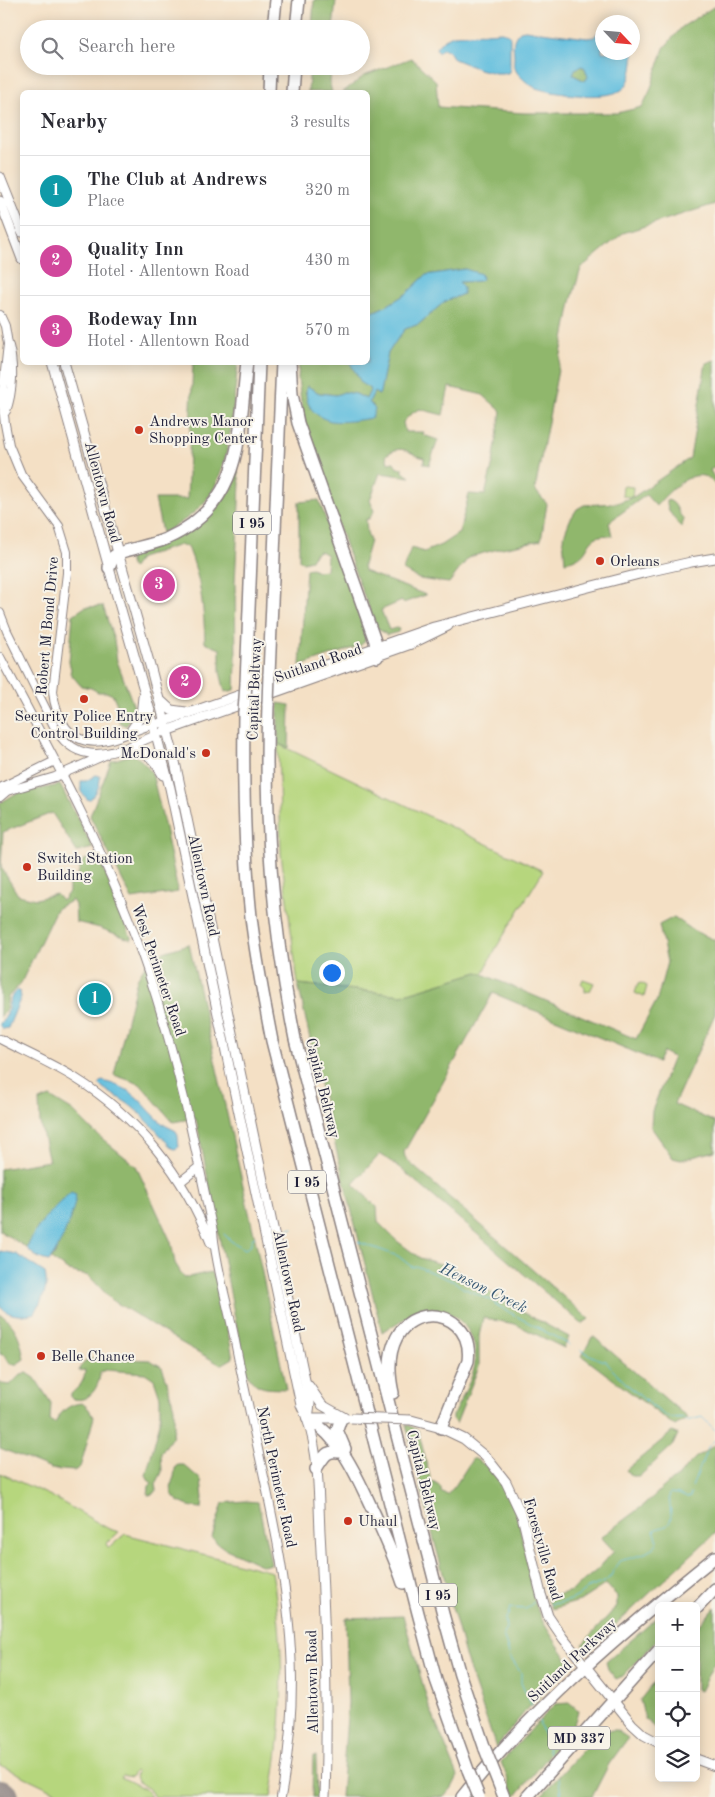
<!DOCTYPE html>
<html lang="en">
<head>
<meta charset="utf-8">
<style>
  body { margin:0; font-family:"Old Standard TT",serif; background:#f2f2f3; color:#2b2b33 }
  .controls { position:absolute; right:15px; bottom:15px; display:grid; overflow:hidden; border-radius:8px; box-shadow:0 2px 12px #0003 }
  .controls button { width:45px; height:45px; display:grid; place-items:center; padding:0; border:0; border-bottom:1px solid #e1e1e2; background:#fff; color:#2b2b33; font:25px sans-serif }
  .compass { position:absolute; left:595px; top:15px; width:45px; height:45px; border-radius:50%; background:#fff; box-shadow:0 2px 12px #0003; rotate:116deg }
  .you { position:absolute; left:331px; top:972px; width:18px; height:18px; margin:-12px; border:4px solid #fff; border-radius:50%; background:#1a73e8; box-shadow:0 0 0 8px #1a73e833 }
  .badge { display:grid; place-items:center; width:32px; height:32px; border-radius:50%; background:#2563eb; color:#fff; font-size:16px; font-weight:700 }
  .pin { position:absolute; translate:-50% -50%; border:2px solid #fff; box-shadow:0 1px 5px #0006 }
  .list { margin:0; padding:0; list-style:none }
  h2 { display:flex; justify-content:space-between; align-items:center; height:65px; margin:0; padding:0 20px; font-size:21px }
  h2 small { font-size:16px; font-weight:400; color:#7c7c81 }
  .list li { display:grid; grid-template-columns:32px 1fr auto; gap:15px; align-items:center; box-sizing:border-box; height:70px; padding:0 20px; border-top:1px solid #e1e1e2 }
  .list b { display:block; font-size:19px; white-space:nowrap }
  .list p { margin:0; font-size:16px; white-space:nowrap; color:#7c7c81 }
  .list em { font-size:16px; font-style:normal; color:#7c7c81 }
  .icon { flex:none; width:28px; height:28px; fill:none; stroke:currentColor; stroke-width:2; stroke-linecap:round; stroke-linejoin:round }
  .map { position:relative; flex:none; width:715px; height:1797px; overflow:hidden }
  .search { position:absolute; background:#fff; box-shadow:0 2px 12px #0003; left:20px; top:20px; width:350px; height:55px; display:flex; align-items:center; gap:12px; box-sizing:border-box; padding:0 18px; border-radius:28px; color:#7c7c81; font-size:19px }
  .panel { position:absolute; background:#fff; box-shadow:0 2px 12px #0003; left:20px; top:90px; width:350px; height:275px; border-radius:8px }
  .map>svg:first-child { display:block }
</style>
</head>
<body>
<div class="map">
<svg width="715" height="1797" viewBox="0 0 715 1797">
  <rect width="100%" height="100%" fill="#f7f3e8"/>
  <filter id="ink" filterUnits="userSpaceOnUse"><feTurbulence type="fractalNoise" baseFrequency=".02" numOctaves="2"/><feDisplacementMap in="SourceGraphic" scale="10" xChannelSelector="R" yChannelSelector="G"/><feConvolveMatrix kernelMatrix="1 2 1 2 8 2 1 2 1" color-interpolation-filters="sRGB"/></filter>
  <filter id="wash" filterUnits="userSpaceOnUse"><feTurbulence type="fractalNoise" baseFrequency=".0096" numOctaves="4" result="noise"/><feDisplacementMap in="SourceGraphic" scale="20" xChannelSelector="R" yChannelSelector="G"/><feGaussianBlur stdDeviation="1.12" result="paint"/><feColorMatrix in="noise" values="0 0 0 0 0 0 0 0 0 0 0 0 0 0 0 0 0 1.4 0 .05"/><feComposite in="paint" operator="in"/></filter>
  <g filter="url(#wash)">
    <rect width="100%" height="100%" fill="#f4e0c5"/>
    <path fill="#b6d67d" stroke="#6c7c5c" d="M623,486L633,487L632,497L622,496Z
      M278,744L543,871L496,948L483,974L478,972L402,995L298,984L281,854Z
      M583,979L594,983L590,991L585,992V988L581,984Z
      M641,983L647,986L644,997L635,993L638,984Z
      M0,1473L51,1496L109,1529L119,1532L108,1542L106,1544L108,1547H110L125,1534L272,1572C285,1646 285,1723 271,1797H154L149,1789L137,1781L135,1777L137,1772L135,1771L131,1777L123,1775L121,1777L145,1789L151,1797H67L0,1765Z"/>
    <path fill="#90b76c" stroke="#596c54" d="M314,0H336L333,29H312Z
      M715,6V204L623,233L581,268L571,302L535,490L547,504L541,540L502,548L469,557L449,583L419,579L403,570L411,548L424,552L441,545L459,533L469,494L485,495L493,463L501,411L483,395L449,387L443,415L419,409L411,414L403,422L405,432H424L423,435L438,440L429,465L424,464V458C407,453 403,443 386,455L388,463L394,462L397,468H403V472L410,477L380,473L370,500L374,511L369,519H366L367,532L370,541L363,565L364,571L426,595L403,603L402,601L381,610L389,630L396,628L399,629L398,632L387,635L377,628L359,583L313,455L303,415L298,379L299,363H350L362,383L371,389L366,399L356,394L344,392L337,395L319,393L307,386L305,393L374,406L369,402L374,392L378,395L380,392L388,353L398,338L405,329L419,324L444,302L463,294L459,282L479,281L465,269L426,275L406,294L388,305L373,312H368V92H343L364,76L411,58L436,81L438,107L524,113H617L642,107L650,91L664,48L682,27Z
      M310,66H331L330,85L332,92H308Z
      M580,66L585,68L588,77L585,81L573,75V71Z
      M715,360V467L710,470L715,479V485C698,460 669,491 656,506L646,495L609,522L612,536C585,532 592,551 577,558C574,560 569,561 565,562L563,538L570,520L577,509L584,505L617,503L635,496L690,458L706,363Z
      M193,363H238C233,401 232,458 212,492C201,510 181,524 162,533L155,499H187Z
      M237,469L240,483L235,583L236,660L235,690L225,692L220,672V649L205,643C204,610 201,578 188,547L180,545L140,558L132,569L128,556L187,532Z
      M319,500L366,632C366,639 365,643 359,646L300,666L306,569L312,568L317,571L326,570L327,555L320,551L315,553L311,560L303,562L299,560V502Z
      M667,500C678,502 676,513 684,519L682,526H680C674,518 666,510 667,500Z
      M103,606L114,640L117,661L134,707L131,717L126,726L119,722L120,712L113,695L106,692H98L91,688L81,686L70,673L71,669L69,662L73,615L85,607Z
      M278,703L290,705L289,748L278,744Z
      M133,754L142,761L152,773L165,828L178,892L132,899L90,816L111,761Z
      M60,785L93,848L77,852L52,813L3,832L1,867L18,895L36,899L56,894L62,901L69,892V884L78,874L82,861L98,855L132,940L100,928L76,922L75,905L72,900L56,909L21,983L8,997L6,1009L0,1017V803L15,794Z
      M674,917L694,931L715,940V1014L674,1104L715,1122V1151L681,1160L673,1158L651,1127L652,1111L673,1057L663,1052L658,1062L493,993L404,1152L405,1157L411,1164L589,1319L582,1324L400,1168L380,1154L353,1184L377,1207L378,1222L397,1241L420,1258L451,1267L510,1305L569,1337L564,1348L515,1324L483,1318L479,1336V1366L456,1424L453,1420V1415C460,1400 474,1378 475,1362C479,1331 451,1301 420,1312C407,1316 394,1325 382,1332L321,1089L298,984L402,995L478,972L636,1039L657,1000L667,962L659,925Z
      M189,944L257,1248L286,1389C264,1388 256,1391 245,1369L196,1118L173,1122L140,1084L114,1075L137,979L151,956Z
      M50,1097L73,1111L94,1132L136,1166L171,1242L175,1263L184,1278L211,1272L218,1283L233,1358L221,1365L180,1342L112,1300L89,1276L69,1271L51,1259L55,1254L72,1213L45,1220L30,1241L27,1248L0,1231V1169L49,1161L40,1123L39,1101Z
      M0,1314C17,1326 21,1340 24,1359L17,1364H10L5,1356L0,1354Z
      M592,1337H594L688,1418L675,1426L582,1356Z
      M97,1358L150,1360L162,1367L166,1378L174,1408V1428L172,1437L161,1453L162,1472L156,1484L157,1490L154,1494L148,1495L149,1486L152,1483L148,1480L146,1475L160,1422V1397L154,1379L145,1373L106,1370L100,1372C100,1387 88,1405 71,1398V1394C79,1386 85,1382 85,1370L79,1371L80,1367L88,1359Z
      M27,1373L35,1378L51,1403L50,1421L55,1423C61,1411 69,1404 82,1403L88,1408L94,1417L82,1461L80,1467L74,1471L51,1469L0,1448V1381L2,1384L10,1385L21,1374Z
      M406,1424L418,1430L431,1481L441,1487V1491L447,1495L455,1486L473,1458C527,1484 521,1562 538,1611C544,1627 561,1649 570,1663L535,1702C528,1706 503,1739 496,1748L466,1659L432,1532Z
      M672,1432L678,1434L673,1445L642,1474L638,1476H631L626,1470Z
      M715,1445V1533L588,1650L582,1645L617,1606V1596L606,1584L580,1601L552,1609L547,1598L571,1591L597,1570L614,1551L601,1537L644,1505L667,1484L680,1475L686,1467L695,1458Z
      M177,1465H184L201,1480L203,1498L202,1508C183,1507 164,1498 174,1477C175,1472 174,1469 177,1465Z
      M245,1501L258,1502L271,1564L263,1566L224,1548L217,1543L212,1537L223,1503Z
      M715,1607V1661L700,1691L696,1689V1629Z
      M403,1616L429,1706L458,1776L452,1788L444,1797H341L348,1703L346,1618Z
      M659,1616V1638L623,1676L616,1679L608,1669L606,1662Z
      M659,1676V1727L657,1730L645,1719L640,1700Z
      M570,1703L578,1710C573,1734 564,1739 548,1755L547,1758L515,1797L501,1762L555,1704Z
      M616,1730L628,1738L609,1764L592,1797H540L600,1731Z
      M313,1756H316L317,1797H312Z"/>
    <path fill="#60bede" stroke="#41708c" fill-rule="evenodd" d="M525,30L587,38L594,37L599,31H602V52H632L633,50C634,62 632,78 625,87C614,102 552,94 536,88C529,85 517,75 514,67C513,64 514,59 514,56C513,45 512,39 520,31ZM582,66L585,68L588,77L585,81L573,75L575,69Z
      M502,32L509,34L510,37V70L508,73H495L479,69L454,59L449,51L445,49H442L438,53L436,48L443,40L453,35Z
      M465,269L481,274L482,279L479,281L459,282L463,287V294L444,302L419,324L405,329L398,338L388,353L380,392L379,395L374,392L369,402L375,409L372,418C359,420 343,423 331,421C314,417 303,403 307,386L319,393L336,395L344,392L356,394L366,399L371,389L362,384L350,363L368,362V312H373L388,305L406,294L426,275Z
      M96,775L100,776C101,784 95,798 88,800L81,792V781H86Z
      M18,990L20,992L21,997L8,1028L3,1029L0,1026C0,1021 3,1021 6,1016C10,1006 7,997 18,990Z
      M102,1081C137,1089 138,1101 162,1123C166,1127 172,1128 176,1131C179,1135 178,1142 179,1147L175,1149L172,1148C159,1134 146,1118 131,1106C121,1098 106,1092 99,1084Z
      M71,1192L76,1194C75,1211 60,1248 49,1261C41,1260 32,1255 27,1248C35,1226 54,1207 71,1192Z
      M0,1251L16,1254L45,1273C49,1289 42,1299 35,1313C22,1316 11,1317 0,1307Z"/>
    <g fill="none" stroke-linecap="round" stroke-linejoin="round">
      <path stroke="#60bede" stroke-width="1" d="M285,1230L293,1228
        M224,1234L231,1241L245,1249L250,1246L252,1239L255,1237
        M358,1242L398,1256L412,1267L416,1266L455,1282L463,1288L491,1300L496,1305L570,1345
        M581,1350L598,1359L606,1361C611,1372 657,1412 668,1417C673,1419 679,1419 684,1418L686,1421L702,1417L715,1430
        M692,1487L708,1447L715,1440
        M550,1604C561,1603 573,1601 582,1593C586,1591 584,1591 588,1588C595,1585 603,1584 609,1578C614,1573 615,1562 623,1560C634,1557 652,1554 658,1541L654,1530C657,1528 662,1528 666,1526C676,1520 667,1502 670,1493L679,1494L687,1498L690,1497L691,1494
        M532,1706L521,1683V1673L510,1657L503,1634L506,1629L505,1619L508,1615L510,1608L526,1609L534,1602
        M539,1721L549,1753
        M559,1778L561,1797"/>
      <path stroke="#8b8180" stroke-width="34" d="M0,1796L2,1797"/>
    </g>
  </g>
  <g filter="url(#ink)">
    <g fill="none" stroke-linecap="round" stroke-linejoin="round">
      <defs>
        <path id="minor" d="M0,315L5,326L8,344L2,398L5,424L9,445L21,474L59,526L67,552V573L53,691C54,704 58,717 66,728C90,757 125,732 154,724
          M6,411C13,392 14,366 9,346
          M0,613L7,631L56,730C82,771 121,750 156,735
          M0,657C55,759 111,862 148,972C177,1057 195,1145 213,1232C216,1266 227,1302 234,1336C255,1449 291,1565 292,1680C292,1719 288,1759 281,1797
          M0,788L55,761
          M0,797L7,791L55,777L105,755
          M0,1039C25,1052 51,1063 75,1078C138,1117 184,1175 211,1244
          M180,1182L199,1167"/>
        <path id="major" d="M0,177L22,232
          M0,201L22,259
          M52,362L109,568L150,711L170,788L301,1405C320,1440 318,1493 320,1532C325,1620 328,1708 325,1797
          M64,362L151,669L174,757L310,1404L308,1418
          M159,699L171,710L186,712
          M160,723L434,627L647,572L691,562L715,558
          M130,732L141,716L143,697
          M163,732L411,644L448,626
          M120,749C144,750 151,753 163,775
          M309,1386L322,1405L345,1418
          M308,1418H343
          M411,1420L441,1428L464,1439L487,1458L506,1482L522,1516L541,1594L548,1616L563,1638L632,1724L644,1735L659,1743
          M696,1759L715,1766"/>
        <path id="highway" d="M273,29L276,0
          M296,29L299,0
          M269,92L270,66
          M292,92L294,66
          M290,362L292,394L298,423L375,641L377,657
          M109,568L114,556L119,553C134,548 151,545 166,539C245,504 238,434 247,362
          M269,675L282,362
          M246,683L259,362
          M268,704C264,820 272,925 295,1039L443,1614L460,1675L485,1749
          M244,712C243,781 244,849 251,917C256,959 264,1000 272,1041L418,1613L436,1680L468,1770
          M393,1393C371,1295 476,1297 468,1361L441,1428
          M308,1418C343,1440 358,1479 375,1515C385,1537 395,1559 403,1583
          M341,1418L337,1430L345,1449
          M316,1469C325,1455 326,1449 344,1453
          M696,1609L715,1589
          M462,1797C535,1705 624,1630 715,1557
          M527,1797L659,1650"/>
      </defs>
      <use href="#minor" stroke="#8b8180" stroke-width="10"/>
      <use href="#major" stroke="#8b8180" stroke-width="11"/>
      <use href="#highway" stroke="#8b8180" stroke-width="14"/>
      <use href="#minor" stroke="#fff" stroke-width="8"/>
      <use href="#major" stroke="#fff" stroke-width="9"/>
      <use href="#highway" stroke="#fff" stroke-width="11"/>
      <defs>
        <path id="major-bridge" d="M351,1418L411,1420"/>
        <path id="highway-bridge" d="M268,704L269,675
          M244,712L246,683
          M485,1749L504,1797
          M468,1770L479,1797"/>
      </defs>
      <use href="#major-bridge" stroke="#8b8180" stroke-width="11" stroke-linecap="butt"/>
      <use href="#highway-bridge" stroke="#8b8180" stroke-width="14" stroke-linecap="butt"/>
      <use href="#major-bridge" stroke="#fff" stroke-width="9"/>
      <use href="#highway-bridge" stroke="#fff" stroke-width="11"/>
    </g>
  </g>
  <g fill="#c8321e" stroke="#f7f3e8" stroke-width="2">
    <circle cx="139" cy="430" r="5"/>
    <circle cx="600" cy="561" r="5"/>
    <circle cx="84" cy="699" r="5"/>
    <circle cx="206" cy="753" r="5"/>
    <circle cx="27" cy="867" r="5"/>
    <circle cx="41" cy="1356" r="5"/>
    <circle cx="348" cy="1521" r="5"/>
  </g>
  <g text-anchor="middle" stroke-width="4" stroke-linejoin="round" paint-order="stroke">
    <g fill="#f7f3e8" stroke="#62616f" stroke-width="1">
      <rect x="233" y="511.5" width="38" height="23" rx="4"/>
      <rect x="288" y="1170.5" width="38" height="23" rx="4"/>
      <rect x="419" y="1583.5" width="38" height="23" rx="4"/>
      <rect x="548" y="1726.5" width="62" height="23" rx="4"/>
    </g>
    <g font-size="14" font-weight="bold" fill="#22223b">
      <text x="252" y="528">I 95</text>
      <text x="307" y="1187">I 95</text>
      <text x="438" y="1600">I 95</text>
      <text x="579" y="1743">MD 337</text>
    </g>
    <g font-size="15" fill="#22223b" stroke="#f7f3e8" text-anchor="start">
      <text x="149" y="426">Andrews Manor<tspan x="149" dy="17">Shopping Center</tspan></text>
      <text x="610" y="566">Orleans</text>
      <text x="84" y="721" text-anchor="middle">Security Police Entry<tspan x="84" dy="17">Control Building</tspan></text>
      <text x="196" y="758" text-anchor="end">McDonald's</text>
      <text x="37" y="863">Switch Station<tspan x="37" dy="17">Building</tspan></text>
      <text x="51" y="1361">Belle Chance</text>
      <text x="358" y="1526">Uhaul</text>
    </g>
    <g font-size="15" fill="#22223b" stroke="#f7f3e8">
      <text transform="translate(103 492) rotate(75)" y="5">Allentown Road</text>
      <text transform="translate(47 626) rotate(-85)" y="5">Robert M Bond Drive</text>
      <text transform="translate(318 663) rotate(-19)" y="5">Suitland Road</text>
      <text transform="translate(254 689) rotate(-88)" y="5">Capital Beltway</text>
      <text transform="translate(204 885) rotate(78)" y="5">Allentown Road</text>
      <text transform="translate(159 970) rotate(71)" y="5">West Perimeter Road</text>
      <text transform="translate(323 1088) rotate(76)" y="5">Capital Beltway</text>
      <text transform="translate(289 1281) rotate(78)" y="5">Allentown Road</text>
      <text transform="translate(277 1477) rotate(78)" y="5">North Perimeter Road</text>
      <text transform="translate(424 1480) rotate(76)" y="5">Capital Beltway</text>
      <text transform="translate(543 1549) rotate(74)" y="5">Forestville Road</text>
      <text transform="translate(572 1660) rotate(-43)" y="5">Suitland Parkway</text>
      <text transform="translate(312 1682) rotate(-91)" y="5">Allentown Road</text>
    </g>
    <g font-size="16" font-style="italic" fill="#385974" stroke="#f7f3e8">
      <text transform="translate(484 1287) rotate(26)" y="6">Henson Creek</text>
    </g>
  </g>
</svg>
<div class="controls">
<button>+</button>
<button>−</button>
<button><svg class="icon" aria-label="locate" viewBox="0 0 24 24"><circle cx="12" cy="12" r="6"/><path d="M12 2v4M12 18v4M2 12h4M18 12h4"/></svg></button>
<button><svg class="icon" aria-label="layers" viewBox="0 0 24 24"><path d="M12 4l9 5-9 5-9-5zM3 14l9 5 9-5"/></svg></button>
</div>
<svg class="compass" viewBox="-18 -18 36 36"><path d="M0-13l5 13h-10z" fill="#e53935"/><path d="M0 13l5-13h-10z" fill="#7c7c81"/></svg>
<div class="you"></div>
<div class="pin badge" style="left:95px;top:999px;background:#0f9aa8">1</div>
<div class="pin badge" style="left:185px;top:682px;background:#d1479c">2</div>
<div class="pin badge" style="left:159px;top:585px;background:#d1479c">3</div>
<div class="search"><svg class="icon" aria-label="search" viewBox="0 0 24 24"><circle cx="10" cy="10" r="6"/><path d="M15 15l6 6"/></svg>Search here</div>
<section class="panel">
<h2>Nearby<small>3 results</small></h2>
<ul class="list">
<li><span class="badge" style="background:#0f9aa8">1</span><div><b>The Club at Andrews</b><p>Place</p></div><em>320 m</em></li>
<li><span class="badge" style="background:#d1479c">2</span><div><b>Quality Inn</b><p>Hotel · Allentown Road</p></div><em>430 m</em></li>
<li><span class="badge" style="background:#d1479c">3</span><div><b>Rodeway Inn</b><p>Hotel · Allentown Road</p></div><em>570 m</em></li>
</ul>
</section>
</div>
</body>
</html>
